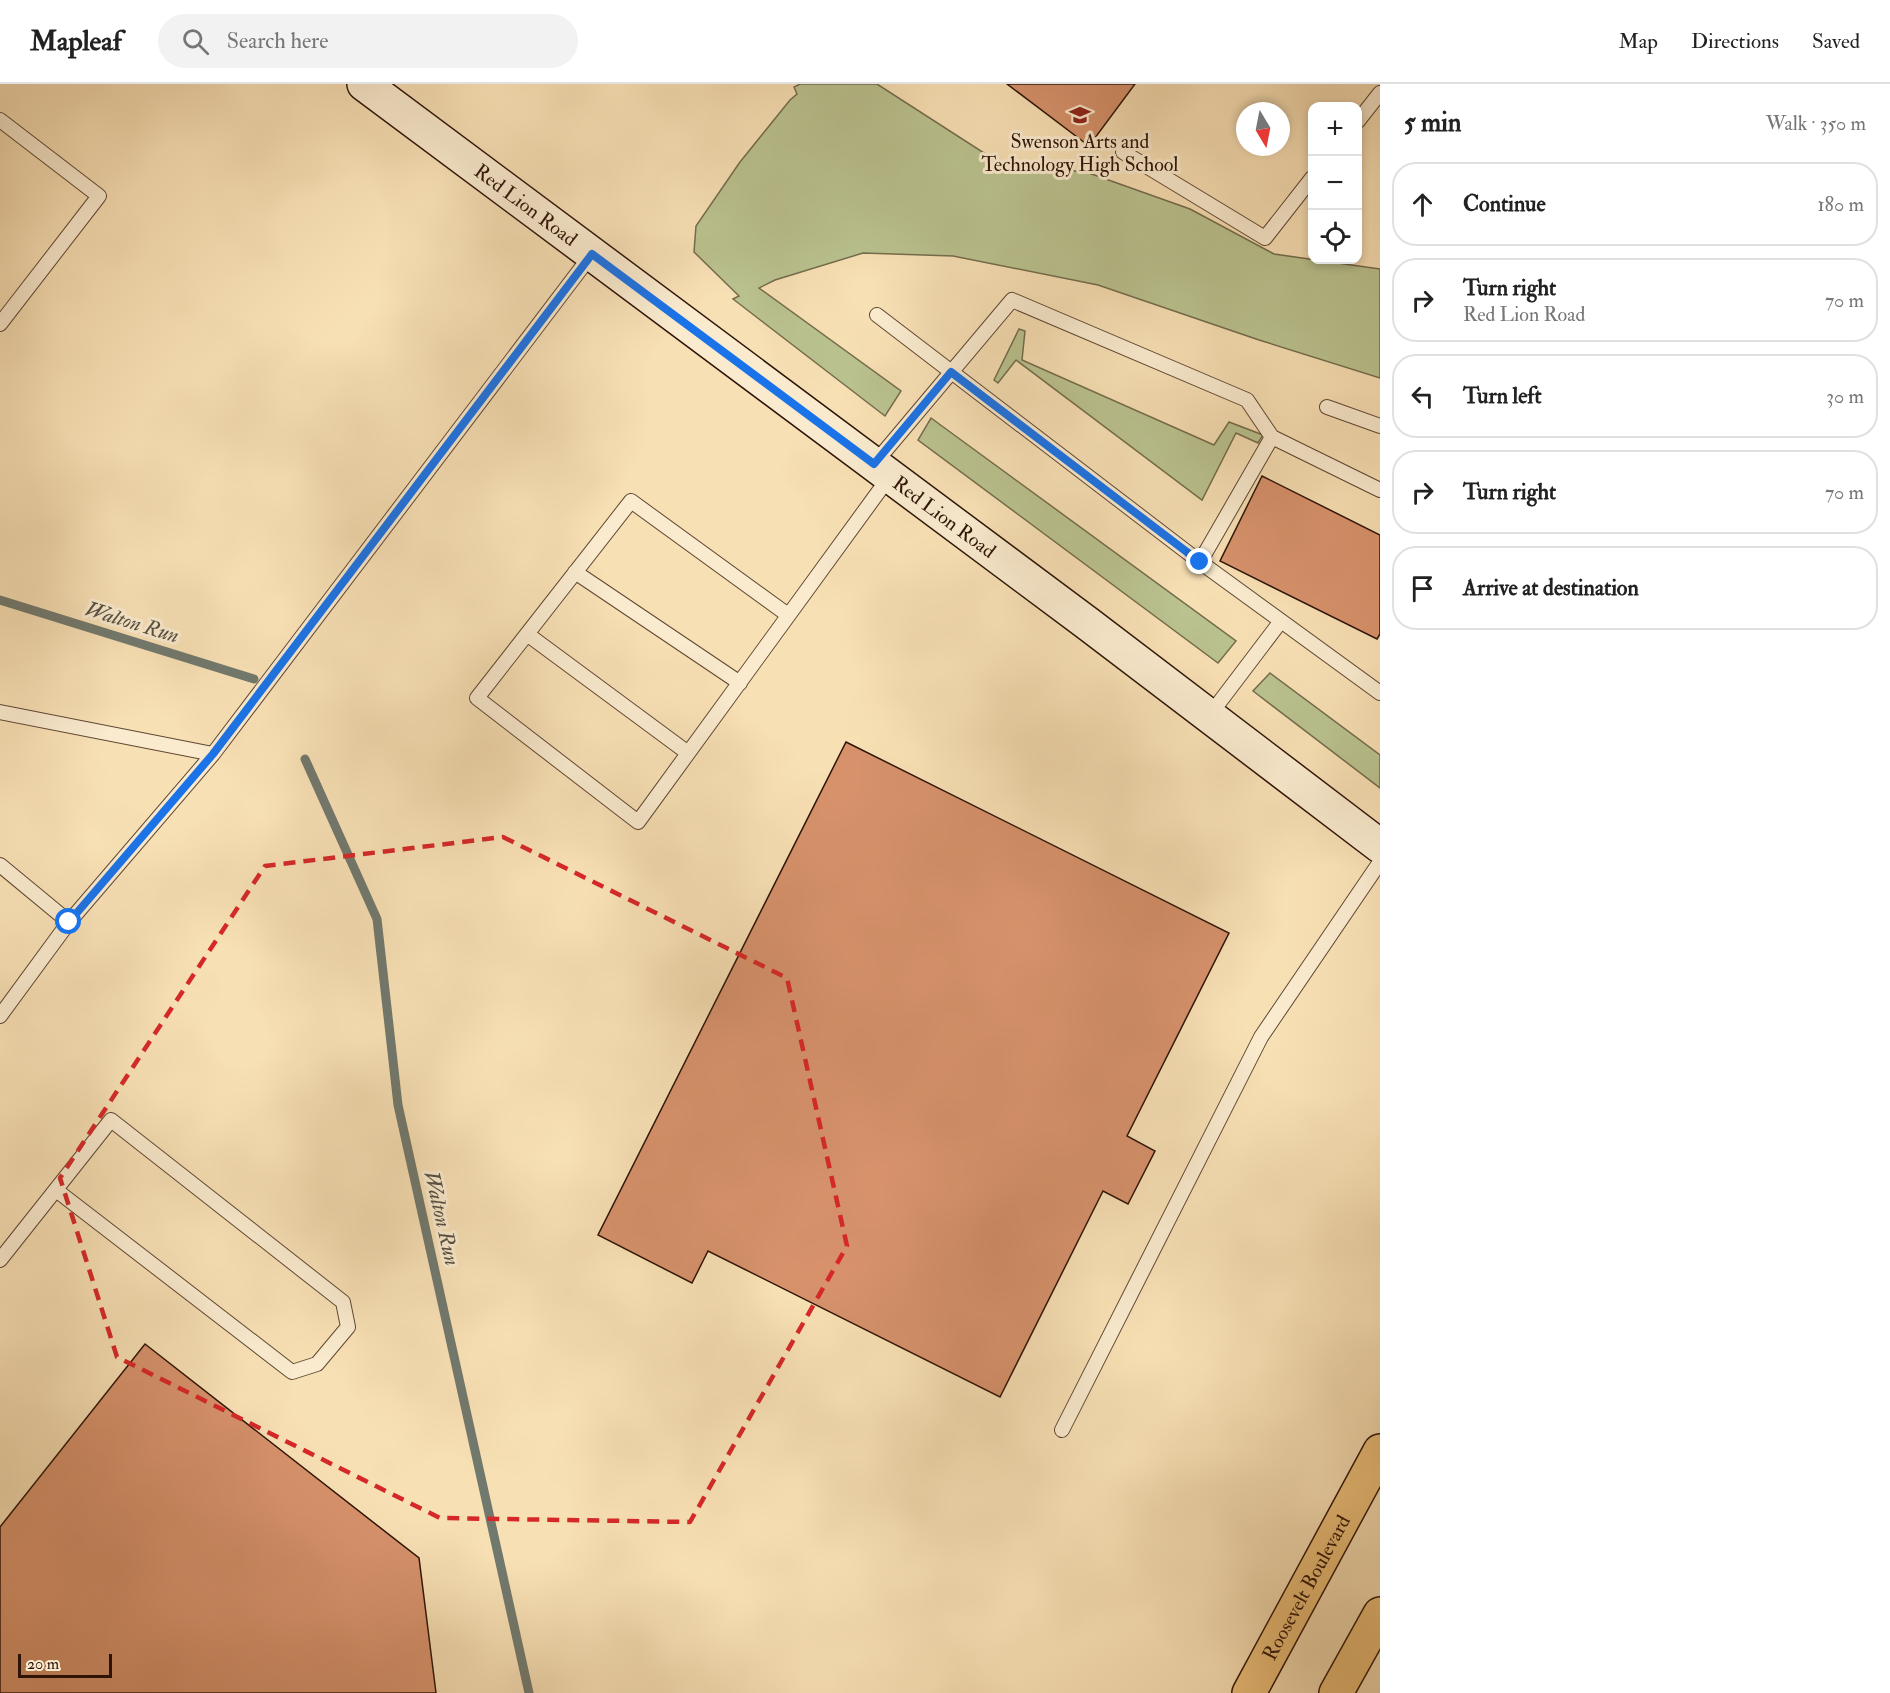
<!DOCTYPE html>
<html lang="en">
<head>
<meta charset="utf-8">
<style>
  body { margin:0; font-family:"IM FELL Double Pica",serif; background:#f2f2f2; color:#222 }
  .controls { position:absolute; right:18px; top:18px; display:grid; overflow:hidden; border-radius:12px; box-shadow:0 3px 9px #0003 }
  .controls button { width:54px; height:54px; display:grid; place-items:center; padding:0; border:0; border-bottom:2px solid #e0e0e0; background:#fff; color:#222; font:30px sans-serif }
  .compass { position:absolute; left:1236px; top:18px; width:54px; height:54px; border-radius:50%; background:#fff; box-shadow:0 3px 9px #0003; rotate:170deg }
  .scale { position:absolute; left:18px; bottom:15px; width:94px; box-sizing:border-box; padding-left:6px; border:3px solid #2e1407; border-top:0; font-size:16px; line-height:21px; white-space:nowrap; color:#2e1407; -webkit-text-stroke:4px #faebcf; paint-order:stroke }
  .stop { position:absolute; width:18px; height:18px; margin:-14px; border:4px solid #1a73e8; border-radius:50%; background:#fff }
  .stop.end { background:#1a73e8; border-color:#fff; box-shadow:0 2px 6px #0008 }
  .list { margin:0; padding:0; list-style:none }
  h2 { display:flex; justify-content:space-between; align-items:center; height:78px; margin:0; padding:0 24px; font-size:26px }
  h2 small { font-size:20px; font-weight:400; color:#767676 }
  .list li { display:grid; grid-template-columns:39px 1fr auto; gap:18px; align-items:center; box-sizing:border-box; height:84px; margin:0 12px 12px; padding:0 12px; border:2px solid #e0e0e0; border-radius:24px }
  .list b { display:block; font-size:22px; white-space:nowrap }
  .list p { margin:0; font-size:20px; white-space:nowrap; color:#767676 }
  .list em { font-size:20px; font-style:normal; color:#767676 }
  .icon { flex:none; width:33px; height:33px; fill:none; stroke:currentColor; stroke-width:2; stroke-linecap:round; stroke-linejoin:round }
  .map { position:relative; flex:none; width:1380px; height:1609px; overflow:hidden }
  header { display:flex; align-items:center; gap:36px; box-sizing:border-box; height:84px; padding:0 30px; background:#fff; border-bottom:2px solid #e0e0e0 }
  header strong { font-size:28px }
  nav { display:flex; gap:33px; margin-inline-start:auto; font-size:21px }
  .search { width:420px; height:54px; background:#f2f2f2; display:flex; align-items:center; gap:15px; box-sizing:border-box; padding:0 21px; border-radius:33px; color:#767676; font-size:22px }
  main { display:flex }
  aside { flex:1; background:#fff }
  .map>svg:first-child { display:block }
</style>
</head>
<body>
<header>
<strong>Mapleaf</strong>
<div class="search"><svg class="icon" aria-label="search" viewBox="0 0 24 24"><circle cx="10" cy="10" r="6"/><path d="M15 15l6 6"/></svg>Search here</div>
<nav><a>Map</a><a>Directions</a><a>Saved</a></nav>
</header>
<main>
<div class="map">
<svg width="1380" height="1609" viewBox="0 0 1380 1609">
  <rect width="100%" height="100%" fill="#f8e0b5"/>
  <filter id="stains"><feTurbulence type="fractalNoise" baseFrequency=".00333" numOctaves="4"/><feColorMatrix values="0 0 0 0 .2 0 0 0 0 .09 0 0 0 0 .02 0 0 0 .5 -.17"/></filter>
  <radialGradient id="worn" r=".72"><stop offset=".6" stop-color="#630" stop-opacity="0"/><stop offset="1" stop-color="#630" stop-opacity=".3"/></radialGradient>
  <path fill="#bac390" stroke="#746c4c" stroke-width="1.5" d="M800,0H877L1001,80L1086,88L1190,125L1274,170L1380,185V294L1259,256L1098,201L953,172L863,169L775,196L759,204L901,307L885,332L733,215L739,212L694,168L696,142L740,78L790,16L797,10L794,3Z
    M1019,245L1025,247L1022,276L1214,361L1229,338L1263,351L1258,359L1236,349L1202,416L1016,276L998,299L994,296Z
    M931,334L1236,557L1218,579L918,356Z
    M1270,589L1380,671V704L1253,607Z"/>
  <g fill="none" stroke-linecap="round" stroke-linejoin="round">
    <path stroke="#71796e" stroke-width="9" d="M0,516L254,595
      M305,675L377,835L398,1021L529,1609"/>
  </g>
  <path fill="#d7926c" stroke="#2e1407" stroke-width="1.5" d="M1007,0H1135L1089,62Z
    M1262,392L1380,451V550L1377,555L1220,477Z
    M846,658L1229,849L1127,1052L1155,1067L1128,1120L1103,1107L1000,1313L708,1167L692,1199L598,1151Z
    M145,1260L419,1474L436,1609H0V1443Z"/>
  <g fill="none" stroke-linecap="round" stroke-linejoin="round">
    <defs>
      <path id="lane" d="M0,36L99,112L0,240
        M1358,37L1380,9
        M1123,68L1265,154L1312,94
        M877,231L1200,478
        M1327,323L1380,342
        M1272,353L1200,478L1380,609
        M874,380L1012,216L1247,316L1272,353L1380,406
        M575,488L740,599
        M788,531L631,417L477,614L638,738L890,392
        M527,550L688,669
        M0,628L213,670L592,170
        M1209,632L1281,537
        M0,781L69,838L213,670
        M0,932L69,838
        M0,1176L111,1036L343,1218L348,1243L317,1280L292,1288L56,1106
        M1062,1346L1261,953L1380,778"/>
      <g id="secondary">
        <path id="s1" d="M364,0L1087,539L1380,762"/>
      </g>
      <g id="highway">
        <path id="s2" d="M1249,1609L1380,1367"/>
        <path d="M1336,1609L1380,1530"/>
      </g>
    </defs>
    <use href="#lane" stroke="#604732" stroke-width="16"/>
    <use href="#secondary" stroke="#2e1407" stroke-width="36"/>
    <use href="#highway" stroke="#2e1407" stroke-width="36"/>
    <use href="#lane" stroke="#faebcf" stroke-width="14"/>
    <use href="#secondary" stroke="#faebcf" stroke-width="33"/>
    <use href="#highway" stroke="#ecc07a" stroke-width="33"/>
  </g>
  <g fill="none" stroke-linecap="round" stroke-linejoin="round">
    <path stroke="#1a73e8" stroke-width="8" d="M69,838L213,670L592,170L874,380L951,288L1200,478"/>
  </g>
  <path fill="none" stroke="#d62828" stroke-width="4.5" stroke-dasharray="12 8" stroke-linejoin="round" d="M503,753L787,894L847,1162L690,1438L440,1434L117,1273L60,1094L265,782Z"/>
  <defs>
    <symbol id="school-bare" viewBox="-9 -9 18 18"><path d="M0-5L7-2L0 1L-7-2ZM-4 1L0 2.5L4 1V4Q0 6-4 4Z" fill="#8f2418" stroke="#faebcf" stroke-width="2.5" paint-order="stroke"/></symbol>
  </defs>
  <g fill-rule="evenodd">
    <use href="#school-bare" x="1065" y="16" width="30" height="30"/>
  </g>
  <g text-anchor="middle" stroke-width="6" stroke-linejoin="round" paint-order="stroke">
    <g font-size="20" fill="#2e1407" stroke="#faebcf">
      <text x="1080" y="64">Swenson Arts and<tspan x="1080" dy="23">Technology High School</tspan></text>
    </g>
    <g font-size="20" fill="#2e1407" stroke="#faebcf">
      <text dy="7" stroke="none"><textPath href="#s1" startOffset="202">Red Lion Road</textPath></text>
      <text dy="7" stroke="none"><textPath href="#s1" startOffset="724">Red Lion Road</textPath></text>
      <text dy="7" stroke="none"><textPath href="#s2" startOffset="120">Roosevelt Boulevard</textPath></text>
    </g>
    <g font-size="21" font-style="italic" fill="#554f43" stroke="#faebcf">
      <text transform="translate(132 538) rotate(17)" y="7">Walton Run</text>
      <text transform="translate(442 1134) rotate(77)" y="7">Walton Run</text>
    </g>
  </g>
  <rect width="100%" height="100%" filter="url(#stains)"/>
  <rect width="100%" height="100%" fill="url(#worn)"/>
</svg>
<div class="controls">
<button>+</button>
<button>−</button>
<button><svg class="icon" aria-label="locate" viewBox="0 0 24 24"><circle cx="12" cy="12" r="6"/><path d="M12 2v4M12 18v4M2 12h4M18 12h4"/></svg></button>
</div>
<svg class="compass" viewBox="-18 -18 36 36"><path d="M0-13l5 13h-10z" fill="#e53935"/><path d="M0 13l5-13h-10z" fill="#767676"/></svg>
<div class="scale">20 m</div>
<div class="stop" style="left:69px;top:838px"></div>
<div class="stop end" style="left:1200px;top:478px"></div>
</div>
<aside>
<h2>5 min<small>Walk · 350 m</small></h2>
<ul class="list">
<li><svg class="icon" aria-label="ahead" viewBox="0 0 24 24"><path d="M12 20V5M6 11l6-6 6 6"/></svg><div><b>Continue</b></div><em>180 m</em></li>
<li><svg class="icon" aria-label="right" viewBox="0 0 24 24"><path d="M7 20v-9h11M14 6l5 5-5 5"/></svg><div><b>Turn right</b><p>Red Lion Road</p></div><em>70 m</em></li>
<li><svg class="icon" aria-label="left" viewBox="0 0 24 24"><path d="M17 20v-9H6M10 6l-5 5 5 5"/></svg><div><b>Turn left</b></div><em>30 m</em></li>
<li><svg class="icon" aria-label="right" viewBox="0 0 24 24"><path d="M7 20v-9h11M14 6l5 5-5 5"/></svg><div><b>Turn right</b></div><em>70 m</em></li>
<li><svg class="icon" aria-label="arrive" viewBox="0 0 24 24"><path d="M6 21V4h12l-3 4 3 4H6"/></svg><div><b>Arrive at destination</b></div></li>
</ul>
</aside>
</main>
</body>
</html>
